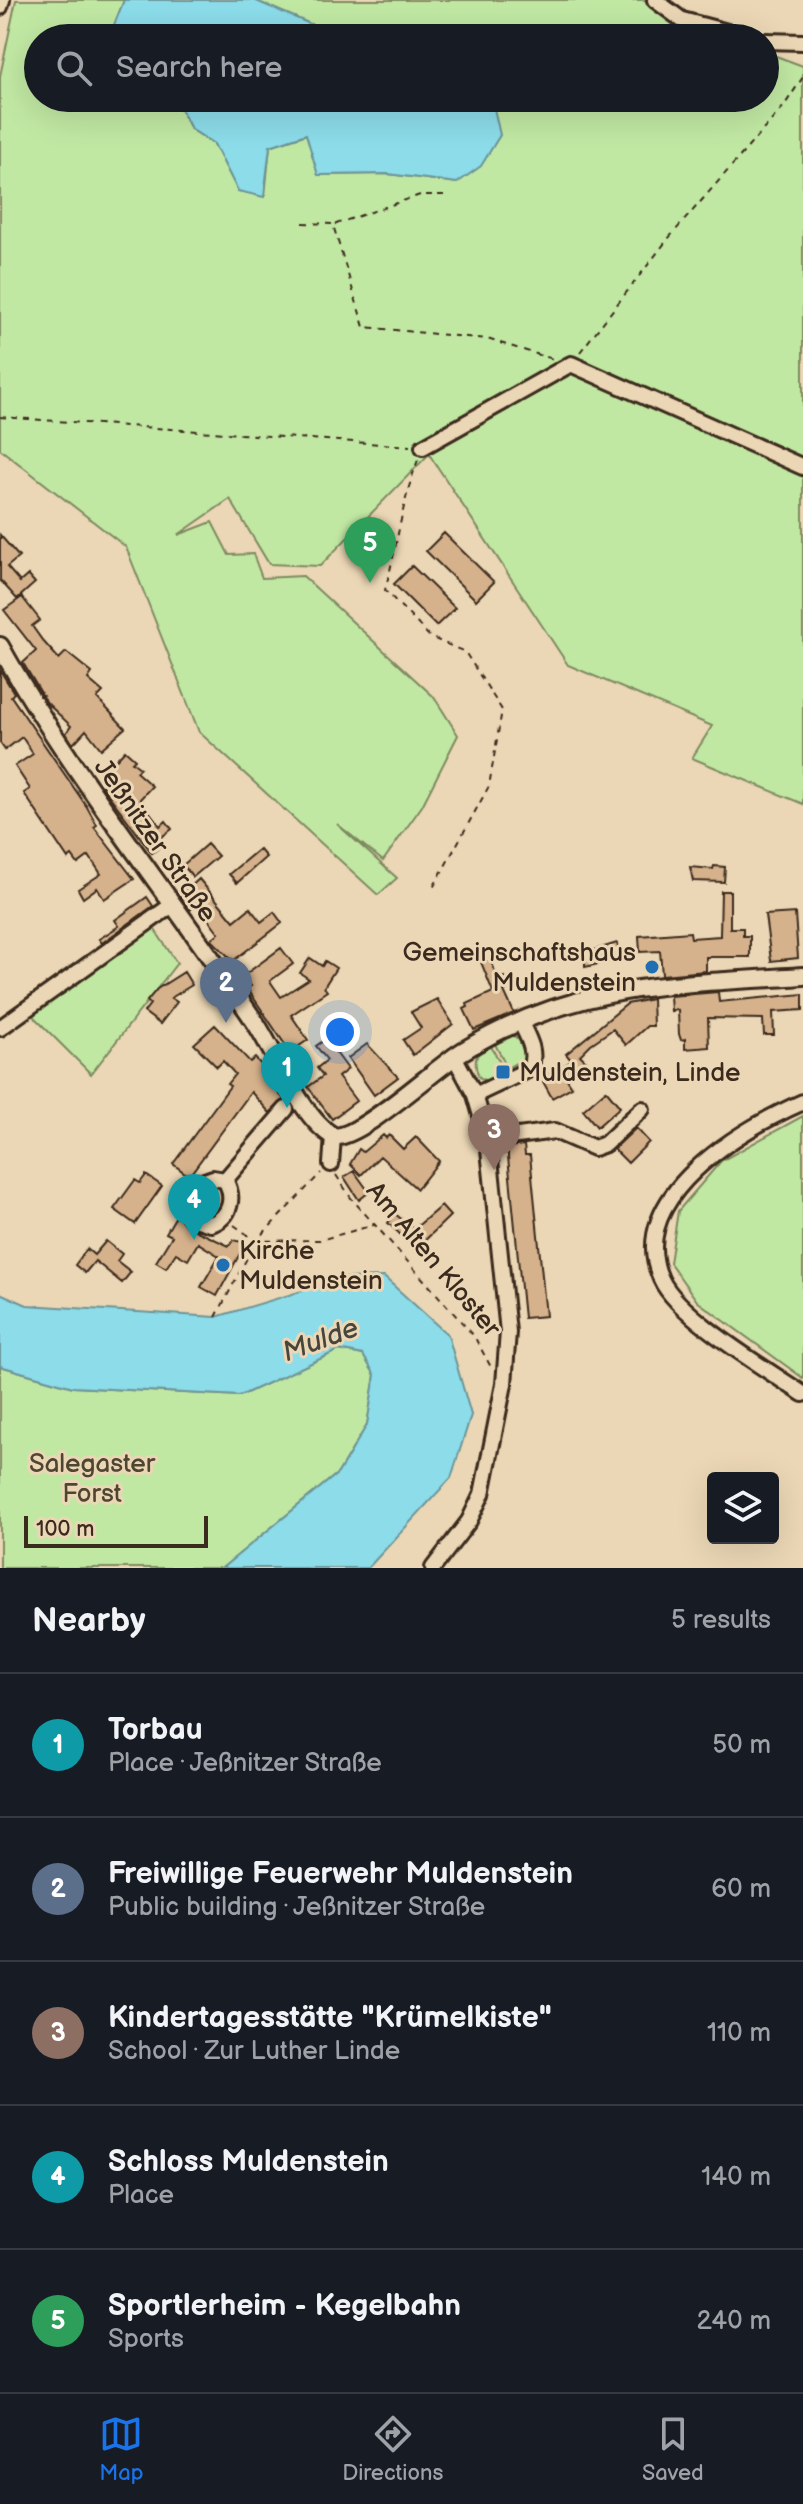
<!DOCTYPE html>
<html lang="en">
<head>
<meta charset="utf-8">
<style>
  body { margin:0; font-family:"Balsamiq Sans",sans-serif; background:#20242c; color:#f1f3f6 }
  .controls { position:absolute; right:24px; bottom:24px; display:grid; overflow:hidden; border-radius:8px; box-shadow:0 8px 32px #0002 }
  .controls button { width:72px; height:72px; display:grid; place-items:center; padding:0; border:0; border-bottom:2px solid #363941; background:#171b24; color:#f1f3f6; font:40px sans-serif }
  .scale { position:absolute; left:24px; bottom:20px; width:184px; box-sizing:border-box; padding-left:8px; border:4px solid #3b2a1e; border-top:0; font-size:22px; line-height:28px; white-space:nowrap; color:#3b2a1e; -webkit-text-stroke:6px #ebd7b5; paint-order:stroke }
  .you { position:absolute; left:340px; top:1032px; width:28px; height:28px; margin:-20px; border:6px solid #fff; border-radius:50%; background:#1a73e8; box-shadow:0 0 0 12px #1a73e833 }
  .badge { display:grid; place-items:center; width:52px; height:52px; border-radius:50%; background:#1a73e8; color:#fff; font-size:26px; font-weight:700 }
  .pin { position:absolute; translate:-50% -66px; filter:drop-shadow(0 2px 4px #0008) }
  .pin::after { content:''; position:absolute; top:42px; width:28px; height:24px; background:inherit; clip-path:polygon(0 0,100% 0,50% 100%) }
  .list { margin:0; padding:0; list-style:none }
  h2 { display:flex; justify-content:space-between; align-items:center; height:104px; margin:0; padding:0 32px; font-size:34px }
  h2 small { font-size:26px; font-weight:400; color:#9ea1a6 }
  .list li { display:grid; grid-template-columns:52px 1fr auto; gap:24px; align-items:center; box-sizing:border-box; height:144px; padding:0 32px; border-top:2px solid #363941 }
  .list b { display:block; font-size:30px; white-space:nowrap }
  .list p { margin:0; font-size:26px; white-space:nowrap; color:#9ea1a6 }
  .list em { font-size:26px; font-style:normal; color:#9ea1a6 }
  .icon { flex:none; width:44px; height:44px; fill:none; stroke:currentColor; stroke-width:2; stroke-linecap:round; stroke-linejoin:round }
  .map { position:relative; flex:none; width:803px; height:1568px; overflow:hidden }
  .search { position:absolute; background:#171b24; box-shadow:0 8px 32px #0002; left:24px; right:24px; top:24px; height:88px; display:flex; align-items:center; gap:20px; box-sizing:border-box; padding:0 28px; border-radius:44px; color:#9ea1a6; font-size:30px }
  .sheet { height:824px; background:#171b24 }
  nav { display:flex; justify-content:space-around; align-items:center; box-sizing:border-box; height:112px; border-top:2px solid #363941; background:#171b24; font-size:22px; color:#9ea1a6 }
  nav a { display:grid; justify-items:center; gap:4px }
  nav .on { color:#1a73e8 }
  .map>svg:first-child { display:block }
</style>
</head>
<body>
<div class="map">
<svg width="803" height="1568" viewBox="0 0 803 1568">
  <rect width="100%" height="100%" fill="#ebd7b5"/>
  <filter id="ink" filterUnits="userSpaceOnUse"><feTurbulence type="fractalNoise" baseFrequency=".0125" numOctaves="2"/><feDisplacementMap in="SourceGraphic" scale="16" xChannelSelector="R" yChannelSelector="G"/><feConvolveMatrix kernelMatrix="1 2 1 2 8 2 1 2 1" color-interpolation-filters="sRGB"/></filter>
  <g filter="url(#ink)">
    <path fill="#c1e8a3" stroke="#7e8960" stroke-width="2" d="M16,0H124L109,38H38V98H149L181,109L191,129L214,144L238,191L265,196L270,146L307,134L318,175L388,174L457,183L493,104L476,98H765V52L803,66V804L692,758L712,726L568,665L429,454L320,566L269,564L230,499L178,535L212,522L229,555L253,554L262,578L303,576L434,697L458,735L422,806L383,861L337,824L397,878L378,895L199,732L126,547L0,449V76Z
      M254,0H646C669,23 689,32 721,38H343Z
      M153,927L177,963L91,1074L32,1015Z
      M508,1034C523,1038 529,1051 524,1066L518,1062L507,1068L493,1040Z
      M489,1043L505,1071L490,1083L479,1077C472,1060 476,1053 489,1043Z
      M803,1116V1378L697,1301L670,1263L678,1211L721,1161Z
      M339,1350L363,1355L375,1375L367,1425L338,1473L222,1568H0V1366L73,1387L240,1396Z"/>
    <path fill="#8cdce9" stroke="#6c9598" stroke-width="2" d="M124,0H254L343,38H109Z
      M149,98H476L493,104L500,135L481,166L457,183L388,174L318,175L306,134L270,146L264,197L238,191L214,144L191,129L181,109Z
      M384,1277L448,1335L471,1415L451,1478L368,1568H222L338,1473L367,1425L375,1375L363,1355L339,1350L240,1396L73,1387L0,1366V1293L27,1305L216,1317L345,1278Z"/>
    <path fill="#d6b28c" stroke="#3b2a1e" stroke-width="2" d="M444,533L494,582L476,600L426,551Z
      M0,535L19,557L7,567L20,582L28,575L35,583L17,599L0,580Z
      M412,566L455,608L436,626L394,584Z
      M22,597L40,620L32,626L42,640L59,659L66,652L92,673L88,679L103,692L97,698L125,728L101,749L86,730L73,744L66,733L71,726L47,703L23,663L36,651L4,610Z
      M0,670L14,693L11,696L87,807L97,825L94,827L134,879L104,899L97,888L83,898L78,889L101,874L89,856L78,864L72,856L68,859L24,793L30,789L15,766L33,754L22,737L5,750L0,743Z
      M125,750L135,759L132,762L140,768L136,772L152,786L140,799L160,826L166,821L172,829L159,839L163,844L152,853L102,786L115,776L107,769Z
      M207,844L218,856L193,877L183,865Z
      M259,849L266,857L237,883L229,874Z
      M714,866L725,867L724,882L693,881L690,867L713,869Z
      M199,879L234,921L250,908L261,922L274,912L282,923L233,961L211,939L219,933L197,904L190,910L180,896Z
      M721,891H730V928H743V936H750V957H706V971L662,975L660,951L640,952L639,936L690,932L691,938L720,936Z
      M147,897L153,906L102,943L99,939L119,926L115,920Z
      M795,913L798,958L771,961L765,915Z
      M617,943L621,959L585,967V953Z
      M281,948L293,964L270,981L281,997L309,979L300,973L310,958L322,966L325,961L336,968L324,987L327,991L291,1015L308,1040L290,1052L247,988L251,986L243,976Z
      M490,959L498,979L504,977L509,988L504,991L514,1013L474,1030L464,1009L468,1007L467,1004L493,992L481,962Z
      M184,972L192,985L171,998L177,1002L160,1024L144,1012L150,1004L147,1001L157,989Z
      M718,992L719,1002L803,994V1010L773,1012L774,1035H764L763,1019L708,1018L709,1047L685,1049V1039L681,1040L679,1034L678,1010L671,1011L670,996Z
      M437,999L453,1024L413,1055L403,1040L421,1028L411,1012Z
      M652,999L653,1026H647L626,1045L613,1029L591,1044L580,1055L587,1062L567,1079L572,1087L552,1098L541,1078L572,1061L566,1054L627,1004Z
      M215,1025L250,1062L255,1058L274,1079L277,1091L284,1099L270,1113L251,1092L189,1176L173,1164L230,1086L227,1084L235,1074L223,1061L217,1067L194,1044Z
      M326,1039L348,1069L338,1077L356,1101L332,1119L308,1087L323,1076L317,1068L327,1060L316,1046Z
      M367,1044L398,1077L374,1095L348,1058Z
      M606,1090L620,1107L597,1127L583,1110Z
      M636,1128L649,1142L628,1163L614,1149Z
      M383,1135L386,1138L389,1135L403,1149L416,1137L439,1161L417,1189L380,1156L361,1175L350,1164L359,1149L363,1152Z
      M524,1145L525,1155H530L546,1316L524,1318L508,1157V1147Z
      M354,1171L369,1192L359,1200L344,1177Z
      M146,1175L162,1186L135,1224L114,1209L135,1180L140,1183Z
      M441,1206L450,1216L416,1249L388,1223L395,1214L414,1229Z
      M177,1214L186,1226L229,1246L233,1240L242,1242L244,1246L217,1296L201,1287L219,1256L198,1243L188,1260L176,1253L166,1268L156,1262L172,1236L166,1233Z
      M106,1241L122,1254L117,1261L131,1272L122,1283L95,1261L85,1273L75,1265L87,1249L94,1255Z"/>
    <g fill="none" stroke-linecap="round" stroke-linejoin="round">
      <defs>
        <path id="minor" d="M655,0L682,20L750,38
          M0,7L2,0
          M765,41L803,42
          M423,447L571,364L803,467
          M0,1028L172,905
          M475,1095L530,1069C537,1051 528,1038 520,1021
          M803,1102C742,1129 624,1197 661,1279C678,1317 768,1370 803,1394
          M488,1140L555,1131L594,1148L605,1144L642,1109
          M331,1164L333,1136
          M225,1180C235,1197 231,1217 211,1224L192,1218L185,1199L191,1186L213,1178L225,1180L286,1109
          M433,1568L469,1521L482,1494L504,1384L508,1332L488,1140L475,1095L454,1056"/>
        <path id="major" d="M0,646C74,779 171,895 255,1022C275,1052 302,1119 333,1136C357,1142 436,1067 463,1051C577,981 675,985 803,976"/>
      </defs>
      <use href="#minor" stroke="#3b2a1e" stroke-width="20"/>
      <use href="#major" stroke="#3b2a1e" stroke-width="22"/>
      <path stroke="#3b2a1e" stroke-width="2" stroke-dasharray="6 6" stroke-linecap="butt" d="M444,195H420L333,225L364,327L487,339L553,359
        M303,223L332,224
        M580,352L668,239L784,106L803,77
        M0,417L410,446
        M418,460C402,501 397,547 385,590L430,637L465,652L502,710L489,786L433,888
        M336,1175L351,1198L474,1336L492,1369
        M234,1225L256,1241L321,1173
        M216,1317L256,1241L320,1240L374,1225"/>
      <use href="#minor" stroke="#ebd7b5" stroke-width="14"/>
      <use href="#major" stroke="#ebd7b5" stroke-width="16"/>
    </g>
  </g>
  <g fill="#1f6fb2" stroke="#ebd7b5" stroke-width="3">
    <circle cx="652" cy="967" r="8"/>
    <rect x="495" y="1064" width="16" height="16" rx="4"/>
    <circle cx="223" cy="1265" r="8"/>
  </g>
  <g text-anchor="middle" stroke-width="6" stroke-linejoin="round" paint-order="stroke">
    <g font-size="26" fill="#3b2a1e" stroke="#ebd7b5">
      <text transform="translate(156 840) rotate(55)" y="9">Jeßnitzer Straße</text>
      <text transform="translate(434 1259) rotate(50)" y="9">Am Alten Kloster</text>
    </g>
    <g font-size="26" fill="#3b2a1e" stroke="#ebd7b5" text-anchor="start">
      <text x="636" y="961" text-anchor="end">Gemeinschaftshaus<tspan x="636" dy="30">Muldenstein</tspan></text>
      <text x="519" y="1081">Muldenstein, Linde</text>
      <text x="239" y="1259">Kirche<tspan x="239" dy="30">Muldenstein</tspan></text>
    </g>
    <g font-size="26" fill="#4f4632" stroke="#ebd7b5">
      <text x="92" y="1472">Salegaster<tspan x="92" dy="30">Forst</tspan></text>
    </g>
    <g font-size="28" font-style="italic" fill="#47453c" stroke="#ebd7b5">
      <text transform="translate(320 1339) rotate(-20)" y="10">Mulde</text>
    </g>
  </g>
</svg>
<div class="controls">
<button><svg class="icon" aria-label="layers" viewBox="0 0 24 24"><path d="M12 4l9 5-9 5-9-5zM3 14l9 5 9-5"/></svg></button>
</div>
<div class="scale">100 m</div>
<div class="you"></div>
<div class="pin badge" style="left:287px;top:1108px;background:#0f9aa8">1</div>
<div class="pin badge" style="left:226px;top:1023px;background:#5c6f8a">2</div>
<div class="pin badge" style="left:494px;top:1170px;background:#8d6e63">3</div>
<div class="pin badge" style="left:194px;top:1240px;background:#0f9aa8">4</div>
<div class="pin badge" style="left:370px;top:583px;background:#2e9e5b">5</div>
<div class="search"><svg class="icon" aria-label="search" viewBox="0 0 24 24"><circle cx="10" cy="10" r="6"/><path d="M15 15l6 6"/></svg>Search here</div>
</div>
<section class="sheet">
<h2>Nearby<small>5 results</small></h2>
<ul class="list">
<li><span class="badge" style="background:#0f9aa8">1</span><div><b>Torbau</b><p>Place · Jeßnitzer Straße</p></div><em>50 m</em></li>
<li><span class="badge" style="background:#5c6f8a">2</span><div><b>Freiwillige Feuerwehr Muldenstein</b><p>Public building · Jeßnitzer Straße</p></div><em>60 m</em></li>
<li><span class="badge" style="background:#8d6e63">3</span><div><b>Kindertagesstätte &quot;Krümelkiste&quot;</b><p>School · Zur Luther Linde</p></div><em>110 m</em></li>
<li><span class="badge" style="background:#0f9aa8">4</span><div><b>Schloss Muldenstein</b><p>Place</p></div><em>140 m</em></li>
<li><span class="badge" style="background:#2e9e5b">5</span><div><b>Sportlerheim - Kegelbahn</b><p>Sports</p></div><em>240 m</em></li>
</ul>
</section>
<nav>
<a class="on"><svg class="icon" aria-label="map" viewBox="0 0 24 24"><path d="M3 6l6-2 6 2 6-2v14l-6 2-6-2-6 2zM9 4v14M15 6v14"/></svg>Map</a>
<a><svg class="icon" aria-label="directions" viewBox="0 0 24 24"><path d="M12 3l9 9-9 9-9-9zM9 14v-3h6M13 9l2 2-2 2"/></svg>Directions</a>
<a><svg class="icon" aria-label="saved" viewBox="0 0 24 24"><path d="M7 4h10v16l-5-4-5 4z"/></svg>Saved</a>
</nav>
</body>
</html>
